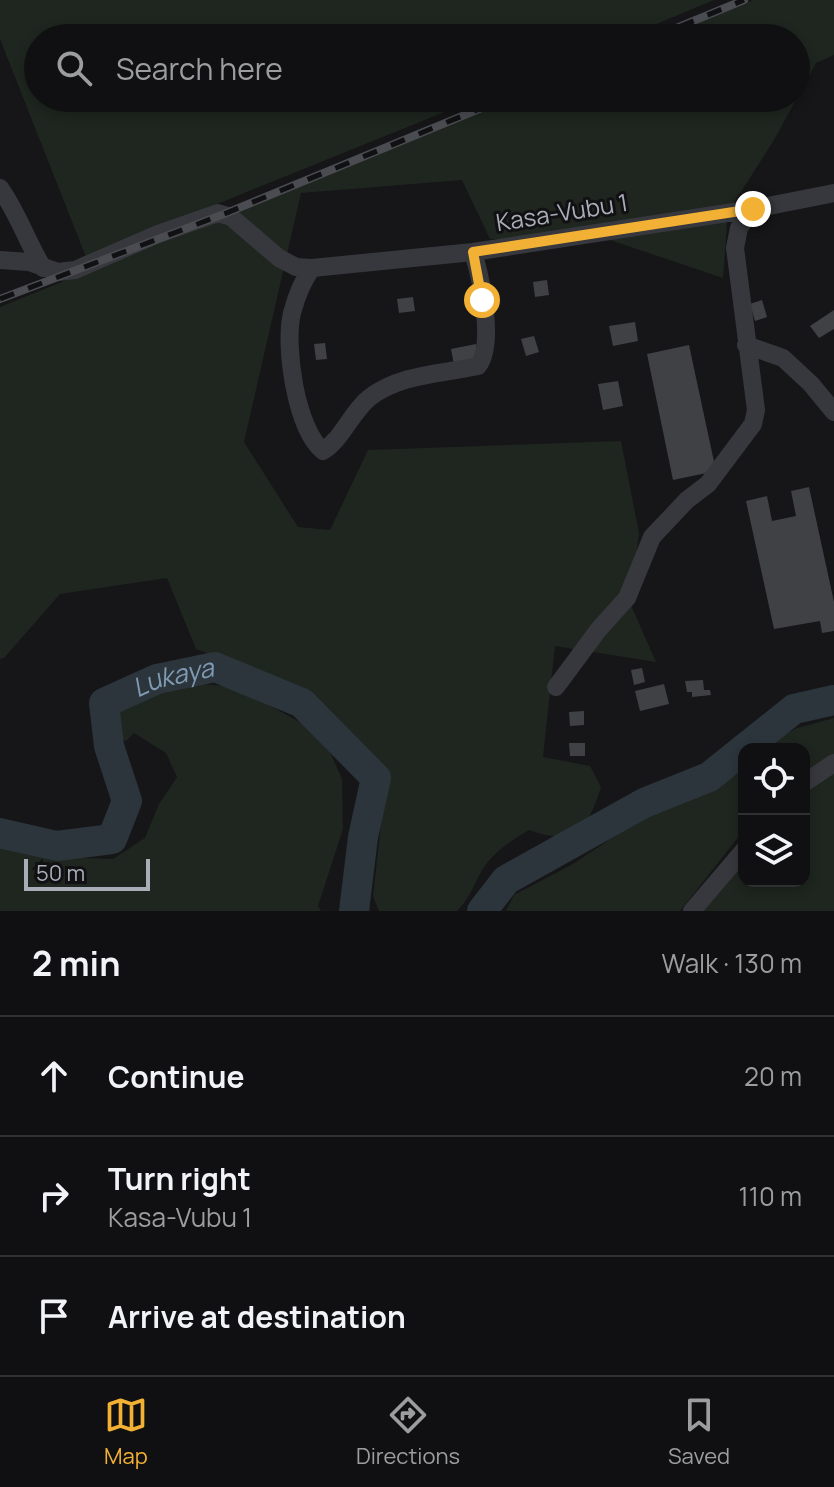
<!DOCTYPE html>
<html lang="en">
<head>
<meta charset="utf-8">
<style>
  body { margin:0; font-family:Manrope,sans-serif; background:#1e1e20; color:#f1f3f6 }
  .controls { position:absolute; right:24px; bottom:24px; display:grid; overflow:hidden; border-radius:16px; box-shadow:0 4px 12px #0003 }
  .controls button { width:72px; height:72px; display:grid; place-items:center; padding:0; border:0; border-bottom:2px solid #303032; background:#101012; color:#f1f3f6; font:40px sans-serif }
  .scale { position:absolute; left:24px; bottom:20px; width:126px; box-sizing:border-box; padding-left:8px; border:4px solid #a8adb8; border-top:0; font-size:22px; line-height:28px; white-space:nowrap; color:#a8adb8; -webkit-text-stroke:6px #111113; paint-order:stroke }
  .stop { position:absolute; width:24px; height:24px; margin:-18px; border:6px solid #f2b134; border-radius:50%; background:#fff }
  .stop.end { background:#f2b134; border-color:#fff; box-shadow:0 2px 8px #0008 }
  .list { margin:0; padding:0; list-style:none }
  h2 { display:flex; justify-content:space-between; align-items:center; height:104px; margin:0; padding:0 32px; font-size:34px }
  h2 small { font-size:26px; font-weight:400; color:#9c9d9f }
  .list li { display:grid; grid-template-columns:52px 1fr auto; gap:24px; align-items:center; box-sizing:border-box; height:120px; padding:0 32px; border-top:2px solid #303032 }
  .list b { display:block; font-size:30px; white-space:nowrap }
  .list p { margin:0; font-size:26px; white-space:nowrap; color:#9c9d9f }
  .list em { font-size:26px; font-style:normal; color:#9c9d9f }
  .icon { flex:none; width:44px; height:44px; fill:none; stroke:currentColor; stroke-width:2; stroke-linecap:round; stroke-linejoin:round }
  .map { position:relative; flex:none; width:834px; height:911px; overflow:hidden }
  .search { position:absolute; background:#101012; box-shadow:0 4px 12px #0003; left:24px; right:24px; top:24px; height:88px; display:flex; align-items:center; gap:20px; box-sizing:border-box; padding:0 28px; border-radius:44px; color:#9c9d9f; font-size:30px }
  .sheet { height:464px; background:#101012 }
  nav { display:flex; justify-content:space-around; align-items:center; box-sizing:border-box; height:112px; border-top:2px solid #303032; background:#101012; font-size:22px; color:#9c9d9f }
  nav a { display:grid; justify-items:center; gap:4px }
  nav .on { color:#f2b134 }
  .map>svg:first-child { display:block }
</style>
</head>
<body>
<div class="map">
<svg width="834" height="911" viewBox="0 0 834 911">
  <rect width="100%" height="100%" fill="#161618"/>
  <path fill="#1e261f" d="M0,0H714L623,38H38V98H479L86,257L0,39Z
    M753,0H834V55L816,63L774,140L728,212L723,278L607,239H490L462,180L301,193L244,442L298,527L330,530L368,450L621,441L639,533L630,603L656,662L555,646L543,757L590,766L601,787C587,830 577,847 529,830C510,841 491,854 481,872C473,887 469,899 457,911H379L373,896L386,780L372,757L297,685L196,649L167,578L60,594L4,658L0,659V307L515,98H796V38H661Z
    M176,682L225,686L269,705L303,724L330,752L342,779L343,829L318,906L321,911H0V845L53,857L113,859L145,838L159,804L177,777L166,753L134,733L126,741L114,738C111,694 140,690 176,682Z
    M834,718V911H699L744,862V881H804V749H759L797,728Z
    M744,765V830L680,911H506L514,895L573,864L639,820L740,773Z"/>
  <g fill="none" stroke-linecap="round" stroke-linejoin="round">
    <g stroke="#2c353c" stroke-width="30">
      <path d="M744,749L794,709L834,700"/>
      <path id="s1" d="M0,833L57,846L112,839L127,801L109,746L104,703L157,679L215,667L302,703L376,778L363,837L354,911"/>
      <path d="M482,911L506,880L644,803L709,777L744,749"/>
    </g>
  </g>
  <path fill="#404145" d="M547,280L549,295L535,297L533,282Z
    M413,297L415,311L399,313L397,299Z
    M762,300L767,317L755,321L750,304Z
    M834,310V329L819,338L810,326Z
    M635,322L638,341L613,346L609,326Z
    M534,336L539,352L526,356L521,339Z
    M325,343L327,359L316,360L314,344Z
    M476,344L479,361L454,365L451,349Z
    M689,345L716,471L673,480L647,354Z
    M618,381L623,406L603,410L598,384Z
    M809,487L834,602V631L822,633L820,621L774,629L746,501L767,496L772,521L796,516L791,491Z
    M642,668L645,682L634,685L631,670Z
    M703,680L704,690H710L711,695L692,697V692H687L685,681Z
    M664,684L669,704L640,711L635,691Z
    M584,711V725L570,726L569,712Z
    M569,743H585V756H570Z"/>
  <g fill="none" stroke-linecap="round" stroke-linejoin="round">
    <path stroke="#37383d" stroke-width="18" d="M0,188C18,213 27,242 43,268
      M0,260L29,262L58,272L75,270L158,234L218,213L231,217L279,258L296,267L312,268L473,252L753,209L834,193
      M312,268C303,280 296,298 292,313C284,346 296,429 323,451C342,439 351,413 369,398C400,374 441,374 478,366C495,345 481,278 473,252
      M746,345L783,358L811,384L834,412
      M556,687L599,629L627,598L652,537L687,500L708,484L753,424L756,410L735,248L739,228L753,209
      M804,783L834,763
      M692,911L744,850"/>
    <defs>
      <path id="rail" d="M652,38L744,0
        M0,299L224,214L506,98"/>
    </defs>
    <use href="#rail" stroke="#4a4c52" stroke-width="8"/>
    <use href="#rail" stroke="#111113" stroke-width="5" stroke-dasharray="15" stroke-linecap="butt"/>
  </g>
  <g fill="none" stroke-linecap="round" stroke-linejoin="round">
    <path stroke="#f2b134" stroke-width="10" d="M482,300L473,252L753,209"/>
  </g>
  <g text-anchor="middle" stroke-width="6" stroke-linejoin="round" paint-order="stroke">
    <g font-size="24" fill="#a8adb8" stroke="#111113">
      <text transform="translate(562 213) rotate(-9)" y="8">Kasa-Vubu 1</text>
    </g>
    <g font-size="26" font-style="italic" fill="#7f9bb3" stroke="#111113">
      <text dy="9" stroke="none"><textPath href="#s1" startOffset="330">Lukaya</textPath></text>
    </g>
  </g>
</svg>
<div class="controls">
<button><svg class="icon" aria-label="locate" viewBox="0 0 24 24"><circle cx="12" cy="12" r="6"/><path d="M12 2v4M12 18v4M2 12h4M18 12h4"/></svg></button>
<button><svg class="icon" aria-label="layers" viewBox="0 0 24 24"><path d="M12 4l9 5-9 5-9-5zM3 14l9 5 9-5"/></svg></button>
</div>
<div class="scale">50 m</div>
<div class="stop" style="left:482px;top:300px"></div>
<div class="stop end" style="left:753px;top:209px"></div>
<div class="search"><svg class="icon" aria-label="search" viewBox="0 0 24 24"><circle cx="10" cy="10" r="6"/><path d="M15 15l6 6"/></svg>Search here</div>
</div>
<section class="sheet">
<h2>2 min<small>Walk · 130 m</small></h2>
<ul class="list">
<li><svg class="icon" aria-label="ahead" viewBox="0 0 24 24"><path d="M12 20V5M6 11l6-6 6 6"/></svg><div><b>Continue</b></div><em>20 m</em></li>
<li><svg class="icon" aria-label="right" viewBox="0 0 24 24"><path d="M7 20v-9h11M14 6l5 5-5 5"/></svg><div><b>Turn right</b><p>Kasa-Vubu 1</p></div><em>110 m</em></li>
<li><svg class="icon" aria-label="arrive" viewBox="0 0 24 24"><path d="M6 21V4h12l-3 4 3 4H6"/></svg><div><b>Arrive at destination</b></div></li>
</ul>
</section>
<nav>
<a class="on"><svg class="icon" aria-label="map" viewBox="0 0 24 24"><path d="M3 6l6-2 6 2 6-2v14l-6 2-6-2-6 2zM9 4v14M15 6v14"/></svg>Map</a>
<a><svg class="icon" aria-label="directions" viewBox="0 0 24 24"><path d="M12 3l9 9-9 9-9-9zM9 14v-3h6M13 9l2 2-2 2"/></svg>Directions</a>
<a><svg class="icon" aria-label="saved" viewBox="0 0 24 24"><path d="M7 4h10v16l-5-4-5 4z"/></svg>Saved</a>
</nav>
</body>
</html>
